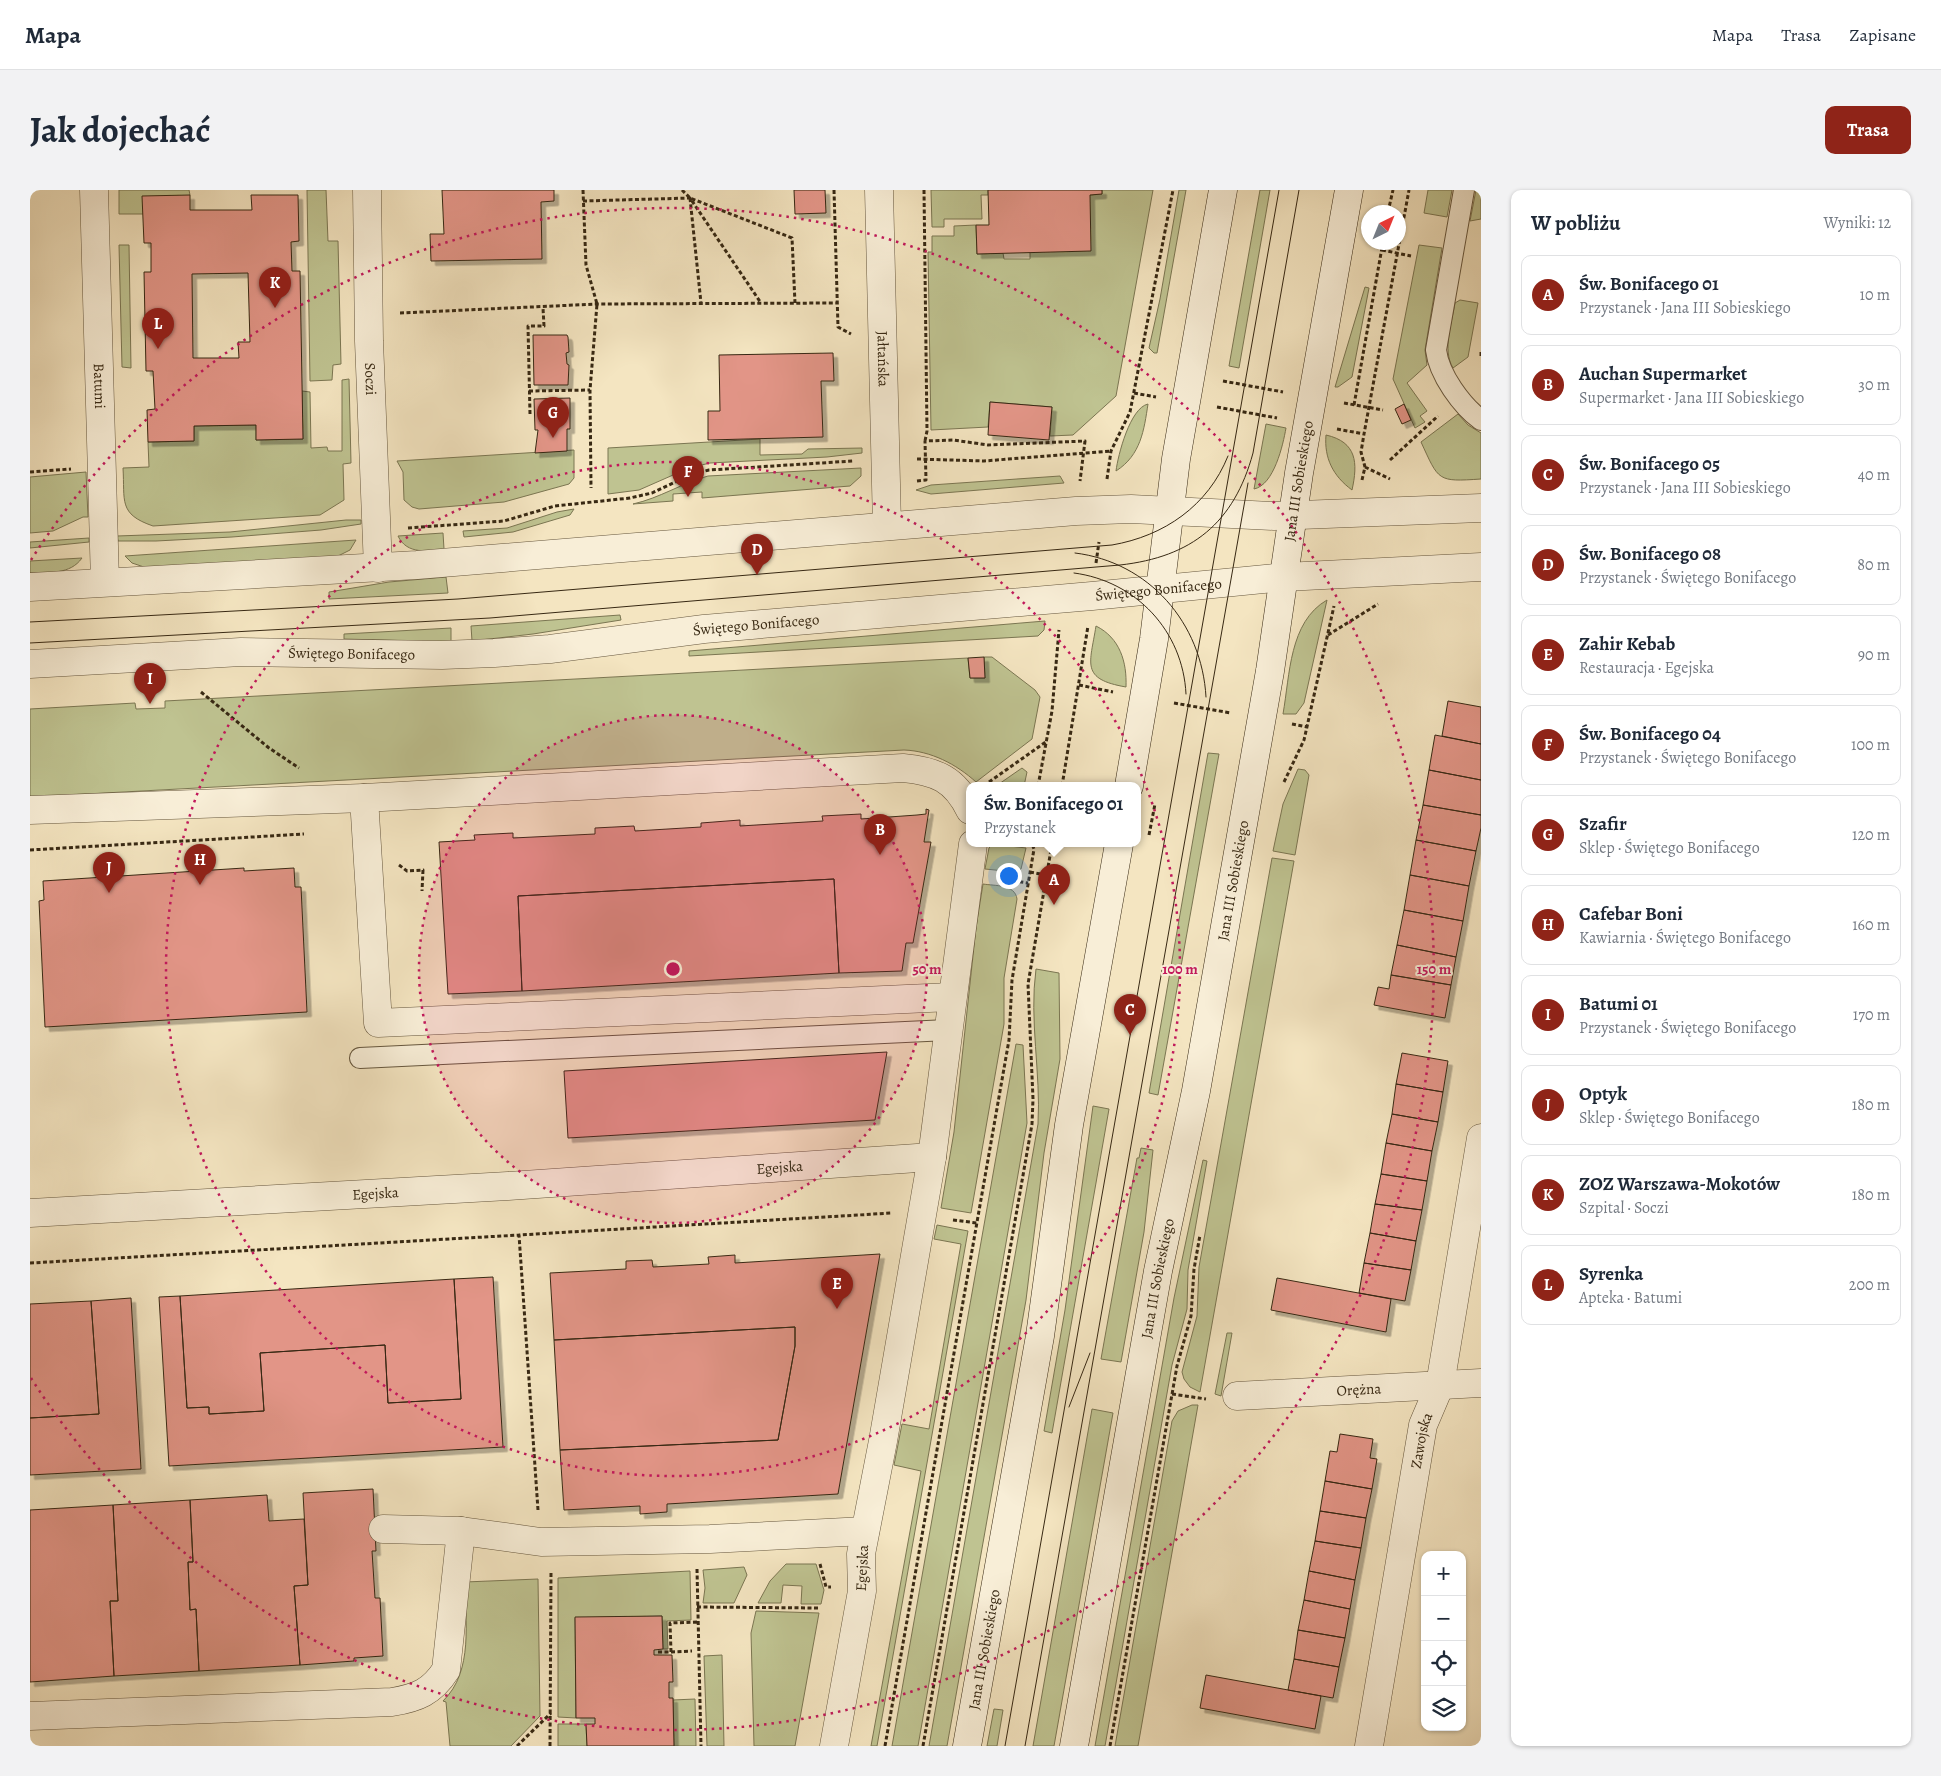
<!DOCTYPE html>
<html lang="pl">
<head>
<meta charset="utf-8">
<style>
  body { margin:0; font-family:Alegreya,serif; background:#f2f2f3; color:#1f2937 }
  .controls { position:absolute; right:15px; bottom:15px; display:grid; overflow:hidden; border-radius:10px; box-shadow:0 1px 4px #0004 }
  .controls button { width:45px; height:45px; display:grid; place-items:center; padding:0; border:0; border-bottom:1px solid #e0e1e3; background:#fff; color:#1f2937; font:25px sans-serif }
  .compass { position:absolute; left:1331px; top:15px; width:45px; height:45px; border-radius:50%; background:#fff; box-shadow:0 1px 4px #0004; rotate:43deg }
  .you { position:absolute; left:978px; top:685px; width:18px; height:18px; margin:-12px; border:4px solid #fff; border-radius:50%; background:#1a73e8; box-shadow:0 0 0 8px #1a73e833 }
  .badge { display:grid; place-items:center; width:32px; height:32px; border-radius:50%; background:#8f2418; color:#fff; font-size:16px; font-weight:700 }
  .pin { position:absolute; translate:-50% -41px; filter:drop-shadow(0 1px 2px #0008) }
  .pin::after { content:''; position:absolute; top:26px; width:18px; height:15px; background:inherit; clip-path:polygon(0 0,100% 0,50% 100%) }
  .popup { position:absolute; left:936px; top:592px; width:175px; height:65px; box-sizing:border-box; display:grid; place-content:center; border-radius:10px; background:#fff; filter:drop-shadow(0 1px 4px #0005); font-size:16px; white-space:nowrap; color:#747a83 }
  .popup b { font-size:19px; color:#1f2937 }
  .popup::after { content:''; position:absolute; left:50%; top:100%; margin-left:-10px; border:10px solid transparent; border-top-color:#fff }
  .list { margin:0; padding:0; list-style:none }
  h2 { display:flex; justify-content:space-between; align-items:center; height:65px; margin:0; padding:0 20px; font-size:21px }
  h2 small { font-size:16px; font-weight:400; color:#747a83 }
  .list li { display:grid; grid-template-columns:32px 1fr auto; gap:15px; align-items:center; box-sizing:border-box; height:80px; margin:0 10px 10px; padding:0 10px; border:1px solid #e0e1e3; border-radius:10px }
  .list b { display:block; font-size:19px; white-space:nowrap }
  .list p { margin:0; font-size:16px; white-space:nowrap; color:#747a83 }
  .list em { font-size:16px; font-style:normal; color:#747a83 }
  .icon { flex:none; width:28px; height:28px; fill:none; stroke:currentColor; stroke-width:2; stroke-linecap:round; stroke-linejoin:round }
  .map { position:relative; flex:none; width:1451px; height:1556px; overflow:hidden; border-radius:10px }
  header { display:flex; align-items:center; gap:30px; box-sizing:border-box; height:70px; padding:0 25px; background:#fff; border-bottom:1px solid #e0e1e3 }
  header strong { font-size:24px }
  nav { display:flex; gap:28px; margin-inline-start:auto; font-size:18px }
  .intro { display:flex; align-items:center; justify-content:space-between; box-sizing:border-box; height:120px; padding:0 30px }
  h1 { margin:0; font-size:35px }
  .button { padding:12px 22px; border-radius:10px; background:#8f2418; color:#fff; font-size:18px; font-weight:700 }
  main { display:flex; gap:30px; padding:0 30px }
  aside { flex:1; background:#fff; border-radius:10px; box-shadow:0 1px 4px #0004 }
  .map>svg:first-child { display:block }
</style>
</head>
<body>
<header>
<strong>Mapa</strong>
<nav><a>Mapa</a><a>Trasa</a><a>Zapisane</a></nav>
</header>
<div class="intro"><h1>Jak dojechać</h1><a class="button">Trasa</a></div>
<main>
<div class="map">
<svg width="1451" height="1556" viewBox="0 0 1451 1556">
  <defs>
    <filter id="shadow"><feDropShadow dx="4.5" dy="4.5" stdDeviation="0" flood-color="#0004"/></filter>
  </defs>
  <rect width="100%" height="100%" fill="#f4e5c1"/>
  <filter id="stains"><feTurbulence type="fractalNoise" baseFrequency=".004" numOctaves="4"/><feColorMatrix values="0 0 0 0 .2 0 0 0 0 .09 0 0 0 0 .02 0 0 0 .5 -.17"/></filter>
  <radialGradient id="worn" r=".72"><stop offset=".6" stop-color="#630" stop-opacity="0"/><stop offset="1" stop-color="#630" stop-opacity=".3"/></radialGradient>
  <path fill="#bfc391" stroke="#7b7652" d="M89,0H159L160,5L113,24H89Z
    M277,0H296L298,51H308L311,174L303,175L302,190L280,191Z
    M901,0H958V5H951L952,29H914V37H902Z
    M1072,0H1123L1086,206L1043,245L1020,246L1022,217L960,212L958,237L901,240L898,62H902V46H924V36L946,35L947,64L973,63L974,69H1000V62L1060,5L1072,4Z
    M1149,0H1156L1127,163H1124L1119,158L1130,109Z
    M1230,0H1240L1209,178L1199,176Z
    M1398,0H1422L1417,27L1394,23Z
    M1446,0H1451V29L1440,31Z
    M89,55H99L101,178L92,177Z
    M1389,55L1412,58L1395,160L1397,175L1377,193L1397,221L1390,226L1395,232L1385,238L1363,189Z
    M1335,97L1339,98L1322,187L1308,197H1305Z
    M1430,110L1448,113L1438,167L1423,178C1412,160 1422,132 1425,113Z
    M319,189L321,273L313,274L314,310L290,325L123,336C88,324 95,311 93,278L119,277L118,252L164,251V236L226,235V250L273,249L272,201L280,202L281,258L297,257L298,261H312V190Z
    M1118,214C1114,240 1111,265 1086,281C1088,265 1100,218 1118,214Z
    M1428,224L1438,235L1451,243V289C1407,292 1409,291 1391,252Z
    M1236,234L1256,238C1253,255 1244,295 1224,299Z
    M1296,245C1327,252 1328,273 1322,300C1303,286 1294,268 1296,245Z
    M730,249V265L772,264L778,259L832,258V263L797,267L680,273L659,278L609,300L578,304V258Z
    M544,260V288L539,294L474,312L389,319L382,317L374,310L373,282L367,271Z
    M831,278V286L820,296L672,308V302L643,304V311L603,314C630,308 652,293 678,286Z
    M56,282L58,327H53L23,341L0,343V287Z
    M1030,286L1034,293L901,304L886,300L901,295Z
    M544,319L540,325L483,342L434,347L433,341L477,338L527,322Z
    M316,330H331V334L291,340L202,347L126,351H88L87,346L200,342Z
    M413,343L414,359C398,361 377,365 368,346Z
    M59,348V352L0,358V352Z
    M326,350L320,360L306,367L117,378L102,373L95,366Z
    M52,368C40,385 19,382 0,383V371Z
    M416,387L418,403L299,409V402L359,392Z
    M1297,410L1274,513L1266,524H1253C1260,485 1259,432 1297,410Z
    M590,425L591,430L503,444L442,451L441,436Z
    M1015,431L1014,440L1008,446L659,466V461Z
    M1066,436C1090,448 1097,472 1096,497C1050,489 1060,474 1066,436Z
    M421,438V452L314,449V444Z
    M954,467H962L1005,500L1010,507L1002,549L946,592C926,574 901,561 874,560L0,607V519L105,513L106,519L135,518V511L938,468L940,488H955Z
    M1178,563L1189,564L1128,905L1119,903Z
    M992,578L997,582L994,596H966Z
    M1268,579L1275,580L1279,585L1265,665L1243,661L1253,614Z
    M963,654L996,658L991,679L985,682L955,679L959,658Z
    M1242,668L1264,671L1170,1202L1160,1197L1154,1189L1152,1182L1167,1126L1169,1077Z
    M953,694C965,696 985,694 987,709L974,788V834L941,1023L911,1018L924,942L946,738Z
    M1006,779L1029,783L1030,869L1014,963L996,1110L917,1556H899L1008,934C1011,883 999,830 1006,779Z
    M986,854L993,855L997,933L888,1556H862Z
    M1063,916L1079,919L1022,1243L1014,1241L1035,1120Z
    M1111,958L1123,960L1114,1042L1091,1172L1071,1169L1107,968H1109Z
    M1173,970L1177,971L1158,1080L1157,1119L1142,1175L1075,1556H1065L1144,1108Z
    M907,1035L938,1041L847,1556H841L891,1281L864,1275L872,1234L899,1239L931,1054L904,1049Z
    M1197,1143H1202L1191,1206L1185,1204Z
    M1162,1215H1168L1108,1556H1085L1142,1231L1148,1221Z
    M1062,1219L1083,1223L1024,1556H1003Z
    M756,1374H786L794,1400L791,1414H771L772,1396L753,1395L751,1413H728L740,1391Z
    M714,1377L717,1385L704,1413H673L675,1398L673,1380Z
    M660,1381L661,1430L637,1431L638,1459H633L632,1426L545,1428L546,1528L528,1527V1388Z
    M508,1389L510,1526L481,1556H420L416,1512L413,1511C444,1481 435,1431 435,1392Z
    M726,1421L789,1423L765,1556H724L721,1443Z
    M692,1465L694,1556H677L674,1466Z
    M665,1509L666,1556H644L643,1510Z
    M964,1519L973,1520L967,1556H957Z
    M528,1534H556L557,1556H528Z"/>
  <path fill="#e29587" stroke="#372813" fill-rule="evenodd" filter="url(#shadow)" d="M412,0H524V11L511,12L512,69L401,71L400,44H414Z
    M764,0H795L796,23L765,24Z
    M958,0H1072V4L1060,5L1061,61L947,64L946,35H959Z
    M160,5V20H222L221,5H268L269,51L261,52L262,81H270L273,249L226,250V235L164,236V251L118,252L117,220L125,219L123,181H116L114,82H121V53H114L112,6ZM218,83L220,152H208L209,168H163L162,84Z
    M503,145H537L538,147L539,162L536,163L537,174L539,175L538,195H504Z
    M803,163L804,191H791L793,247L678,250V221H690L689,165Z
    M540,208V239H537V261L505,263L508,240H505L504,209Z
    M960,212L1022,217L1019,250L958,245Z
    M1374,214L1381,230L1372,234L1365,219Z
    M954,467L955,488H940L938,468Z
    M1418,511L1451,517V554L1412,546Z
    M1405,545L1451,554V590L1399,580Z
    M1399,580L1451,590V625L1393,615Z
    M1393,615L1451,625V638L1446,661L1386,650Z
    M896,619L899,620L894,652H901L883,753H876L872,781L809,783L804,689L488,706L492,801L418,804L409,652L445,650L444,645L483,643V648L565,644V638L604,636L605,641L671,637V633L710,630V636L793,631L792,626L831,624V629L887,625L896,624Z
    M1386,650L1446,661L1439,696L1380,685Z
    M214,678V681L264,678L265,697H271L277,822L15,837L9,711L14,710L13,691Z
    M1380,685L1439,696L1433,731L1374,720Z
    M804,689L809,783L492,801L488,706Z
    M1374,720L1433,731L1426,767L1367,755Z
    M1367,755L1426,767L1421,795L1361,785Z
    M1361,785L1421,795L1415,828L1344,815L1348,797L1359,799Z
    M857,862L845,930L538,948L534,881Z
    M1372,863L1418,871L1413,902L1366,894Z
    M1366,894L1413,902L1408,932L1362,924Z
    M1362,924L1408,932L1402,961L1356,953Z
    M1356,953L1402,961L1397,991L1351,984Z
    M1351,984L1397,991L1392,1020L1345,1014Z
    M1345,1014L1392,1020L1386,1051L1340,1043Z
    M1340,1043L1386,1051L1381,1080L1334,1073Z
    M850,1064L808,1304L637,1314V1322L610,1324V1316L534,1320L530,1260L748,1250L765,1156V1137L524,1150L520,1083L596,1079V1071L622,1070L623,1077L679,1074L678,1067L705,1065V1073Z
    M1334,1073L1381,1080L1375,1111L1329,1103Z
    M463,1087L473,1257L139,1276L129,1107L150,1106L157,1218L179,1217V1224L234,1221L230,1163L355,1155L358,1213L431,1209L424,1089Z
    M1247,1088L1361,1109L1356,1142L1241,1120Z
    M424,1089L431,1209L358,1213L355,1155L230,1163L234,1221L179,1224V1217L157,1218L150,1106Z
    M101,1108L111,1279L0,1285V1228L69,1224L61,1111Z
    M61,1111L69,1224L0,1228V1114Z
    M765,1137V1156L748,1250L530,1260L524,1150Z
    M1310,1244L1343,1249L1340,1268L1347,1269L1342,1299L1295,1291L1300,1261L1307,1262Z
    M1295,1291L1342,1299L1336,1328L1290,1321Z
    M343,1299L346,1361H342L345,1408H350L353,1466L324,1468V1471L270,1475L264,1396L278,1395L273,1303Z
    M237,1305L239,1331L274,1329L278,1395L264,1396L270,1475L169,1481L166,1419L160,1420L158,1372H163L160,1310Z
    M160,1310L163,1372H158L160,1420L166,1419L169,1481L84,1486L80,1411H88L83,1315Z
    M83,1315L88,1411H80L84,1486L0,1492V1320Z
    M1290,1321L1336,1328L1331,1358L1285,1351Z
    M1285,1351L1331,1358L1325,1390L1279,1381Z
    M1279,1381L1325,1390L1320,1419L1274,1410Z
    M1274,1410L1320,1419L1315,1448L1268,1440Z
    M632,1426L633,1459L624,1460V1465H642L643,1492H639V1508H643L644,1556H557L556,1534H565V1528H546L545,1427Z
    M1268,1440L1315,1448L1309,1477L1264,1469Z
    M1264,1469L1309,1477L1303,1508L1258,1500Z
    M1176,1485L1291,1506L1285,1539L1170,1518Z"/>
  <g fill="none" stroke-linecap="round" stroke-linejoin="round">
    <defs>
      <path id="service" d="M1434,0L1406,160C1409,185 1432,216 1451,230
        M330,868L918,840"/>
      <g id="minor">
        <path id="s1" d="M64,0L75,392"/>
        <path id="s2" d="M337,0L339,151L348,378"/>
        <path id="s3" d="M849,0L857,336"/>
        <path d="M334,608L348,833L921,807"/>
        <path d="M0,620L334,608L873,578C906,581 925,589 940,620"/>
        <path d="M902,967L943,654"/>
        <path id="s4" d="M0,1023L478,996L902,967L853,1251L831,1364L832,1401L804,1556"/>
        <path id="s5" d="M1207,1206L1451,1193"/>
        <path d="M353,1339L431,1341L511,1352L680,1349L835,1341"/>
        <path d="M0,1526L362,1512C387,1508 402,1502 416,1480L431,1341"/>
        <path id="s6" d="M1339,1556L1393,1235L1410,1195L1451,948"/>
      </g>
      <g id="tertiary">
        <path d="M0,397L387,375L1046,321L1101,319L1244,326L1451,318"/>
        <path id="s7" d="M0,474L211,462L412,465L464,463L520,459L674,439L1062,406L1255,387L1451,377"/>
      </g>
      <g id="secondary">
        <path d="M1099,596L1124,449L1146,269L1193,0"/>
        <path id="s8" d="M937,1556L1010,1146L1039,935L1089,654"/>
        <path id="s9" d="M1044,1556L1128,1081L1166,901L1240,481L1269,283L1319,0"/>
      </g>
    </defs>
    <use href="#service" stroke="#66573e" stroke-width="22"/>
    <use href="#minor" stroke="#66573e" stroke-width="29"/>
    <use href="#tertiary" stroke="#66573e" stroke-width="29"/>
    <use href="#secondary" stroke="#372813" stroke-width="29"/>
    <path stroke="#372813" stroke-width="3" stroke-dasharray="4 2.5" stroke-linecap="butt" d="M553,0L556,75L567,114L560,200L561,298
      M652,0L660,8L762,48L765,113
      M804,0L808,137L821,144
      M894,0L897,241L895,251
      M660,8L671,113
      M553,11L660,8L731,113
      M1358,22L1363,0
      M1352,60L1381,66
      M370,123L567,114L807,113
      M1451,162V167
      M1193,191L1253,202
      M499,201L560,200
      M1104,203L1126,207
      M1314,213L1353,220
      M1324,215L1353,52
      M1187,217L1247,228
      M500,224L498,136H514L513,118
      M1307,239L1334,244
      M887,269L954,271L1081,261
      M1360,270L1408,226
      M1335,277L1360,289
      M0,282L41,279
      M1077,289L1081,261L1100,222L1143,0
      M1332,290L1335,277L1331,262L1334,244L1379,0
      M887,291L896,290L895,251L923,250L958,255L1055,251L1050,291
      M378,338L474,331L525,316L600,308L622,303L660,285L679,280L823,271
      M1066,373L1069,352
      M1298,445L1348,414
      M1049,495L1083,502
      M171,502L239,558L269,578
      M1144,513L1201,523
      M1262,534L1277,537
      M959,592L1017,551
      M1254,592L1274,550L1304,416
      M1008,596L1022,521L1029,440
      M1032,596L1058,436
      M1119,645L1125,614
      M0,660L274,644
      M369,675L377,681L393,680L392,701
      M1000,682L1036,689
      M970,689L998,693
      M923,1030L947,1033
      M0,1073L489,1045
      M1142,1204L1176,1209
      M508,1320L489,1045L862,1023
      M790,1374L796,1397H801
      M667,1379L671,1556
      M667,1417L790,1418
      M628,1462H641L640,1433L667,1432
      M641,1462L662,1461
      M487,1556L521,1523
      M520,1556L521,1382
      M855,1556L979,850L982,790L1004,659L1002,654
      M893,1556L1002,934L1003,909L998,794L1022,654
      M1080,1556L1147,1176L1161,1126L1164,1079L1170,1045"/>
    <use href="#service" stroke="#f8eed7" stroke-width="20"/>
    <use href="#minor" stroke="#f8eed7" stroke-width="28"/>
    <use href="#tertiary" stroke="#f8eed7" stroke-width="28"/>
    <use href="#secondary" stroke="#f8eed7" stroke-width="28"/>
    <path stroke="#372813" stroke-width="1" d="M1045,363C1119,372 1172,433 1176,507
      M1044,383C1106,391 1153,441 1156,504
      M0,432L428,409L1082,355C1134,346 1178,316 1198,266
      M0,453L460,428L1090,375C1162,367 1204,333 1223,263L1269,0
      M1039,1217L1060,1163
      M975,1556L1249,0
      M995,1556L1218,293"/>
  </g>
  <circle cx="643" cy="779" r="254" fill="#c2185b" fill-opacity=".12"/>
  <g fill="none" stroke="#c2185b" stroke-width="2.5" stroke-dasharray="2.5 5">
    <circle cx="643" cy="779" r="254"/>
    <circle cx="643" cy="779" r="507"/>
    <path d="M1 370A761 761 0 1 1 1 1188"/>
  </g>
  <g text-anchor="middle" stroke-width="4" stroke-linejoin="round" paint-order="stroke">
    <g font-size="15" fill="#372813" stroke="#f8eed7">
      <text dy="5" stroke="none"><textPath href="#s3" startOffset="169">Jałtańska</textPath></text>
      <text dy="5" stroke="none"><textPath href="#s2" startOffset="189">Soczi</textPath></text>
      <text dy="5" stroke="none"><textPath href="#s1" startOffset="196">Batumi</textPath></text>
      <text dy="5" stroke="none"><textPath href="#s9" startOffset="1285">Jana III Sobieskiego</textPath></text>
      <text dy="5" stroke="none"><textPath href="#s7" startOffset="1132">Świętego Bonifacego</textPath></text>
      <text dy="5" stroke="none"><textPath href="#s7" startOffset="728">Świętego Bonifacego</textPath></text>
      <text dy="5" stroke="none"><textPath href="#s7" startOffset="322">Świętego Bonifacego</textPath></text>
      <text dy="5" stroke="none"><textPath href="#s9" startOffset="880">Jana III Sobieskiego</textPath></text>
      <text dy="5" stroke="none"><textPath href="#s4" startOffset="751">Egejska</textPath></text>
      <text dy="5" stroke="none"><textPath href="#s4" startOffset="346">Egejska</textPath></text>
      <text dy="5" stroke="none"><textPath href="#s9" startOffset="475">Jana III Sobieskiego</textPath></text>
      <text dy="5" stroke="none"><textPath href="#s5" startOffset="122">Orężna</textPath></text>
      <text dy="5" stroke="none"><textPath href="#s6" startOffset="310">Zawojska</textPath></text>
      <text transform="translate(832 1378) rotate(-87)" y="5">Egejska</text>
      <text dy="5" stroke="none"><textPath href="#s8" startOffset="98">Jana III Sobieskiego</textPath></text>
    </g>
  </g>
  <circle cx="643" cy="779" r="8" fill="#c2185b" stroke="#f8eed7" stroke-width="2.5"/>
  <g font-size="15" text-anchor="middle" font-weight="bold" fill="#c2185b" stroke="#f8eed7" stroke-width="4" stroke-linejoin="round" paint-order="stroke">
    <text x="897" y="784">50 m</text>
    <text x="1150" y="784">100 m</text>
    <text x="1404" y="784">150 m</text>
  </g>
  <rect width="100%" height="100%" filter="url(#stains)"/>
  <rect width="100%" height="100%" fill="url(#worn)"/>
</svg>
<div class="controls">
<button>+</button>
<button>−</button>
<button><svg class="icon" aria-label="locate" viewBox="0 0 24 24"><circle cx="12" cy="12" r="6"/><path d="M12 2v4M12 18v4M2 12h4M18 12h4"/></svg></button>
<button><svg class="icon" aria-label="layers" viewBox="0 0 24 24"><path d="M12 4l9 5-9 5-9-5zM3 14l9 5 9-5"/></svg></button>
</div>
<svg class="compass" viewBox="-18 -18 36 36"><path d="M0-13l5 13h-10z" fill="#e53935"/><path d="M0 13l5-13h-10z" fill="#747a83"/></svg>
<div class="you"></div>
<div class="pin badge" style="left:1024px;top:715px">A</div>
<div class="popup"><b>Św. Bonifacego 01</b>Przystanek</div>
<div class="pin badge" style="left:850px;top:665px">B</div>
<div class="pin badge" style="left:1100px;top:845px">C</div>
<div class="pin badge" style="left:727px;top:385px">D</div>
<div class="pin badge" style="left:807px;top:1119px">E</div>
<div class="pin badge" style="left:658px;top:307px">F</div>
<div class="pin badge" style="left:523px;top:248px">G</div>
<div class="pin badge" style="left:170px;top:695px">H</div>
<div class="pin badge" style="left:120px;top:514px">I</div>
<div class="pin badge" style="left:79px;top:703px">J</div>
<div class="pin badge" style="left:245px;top:118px">K</div>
<div class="pin badge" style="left:128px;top:159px">L</div>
</div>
<aside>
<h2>W pobliżu<small>Wyniki: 12</small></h2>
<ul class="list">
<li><span class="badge">A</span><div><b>Św. Bonifacego 01</b><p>Przystanek · Jana III Sobieskiego</p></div><em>10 m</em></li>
<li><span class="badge">B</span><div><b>Auchan Supermarket</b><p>Supermarket · Jana III Sobieskiego</p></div><em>30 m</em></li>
<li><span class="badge">C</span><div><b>Św. Bonifacego 05</b><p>Przystanek · Jana III Sobieskiego</p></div><em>40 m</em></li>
<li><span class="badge">D</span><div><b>Św. Bonifacego 08</b><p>Przystanek · Świętego Bonifacego</p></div><em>80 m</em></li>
<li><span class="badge">E</span><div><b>Zahir Kebab</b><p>Restauracja · Egejska</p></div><em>90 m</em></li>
<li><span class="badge">F</span><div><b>Św. Bonifacego 04</b><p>Przystanek · Świętego Bonifacego</p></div><em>100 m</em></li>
<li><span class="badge">G</span><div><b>Szafir</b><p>Sklep · Świętego Bonifacego</p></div><em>120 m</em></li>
<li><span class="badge">H</span><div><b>Cafebar Boni</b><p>Kawiarnia · Świętego Bonifacego</p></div><em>160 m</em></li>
<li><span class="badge">I</span><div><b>Batumi 01</b><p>Przystanek · Świętego Bonifacego</p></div><em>170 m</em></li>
<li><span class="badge">J</span><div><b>Optyk</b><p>Sklep · Świętego Bonifacego</p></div><em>180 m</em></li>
<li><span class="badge">K</span><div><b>ZOZ Warszawa-Mokotów</b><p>Szpital · Soczi</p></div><em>180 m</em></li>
<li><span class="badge">L</span><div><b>Syrenka</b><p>Apteka · Batumi</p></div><em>200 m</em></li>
</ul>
</aside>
</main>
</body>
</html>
